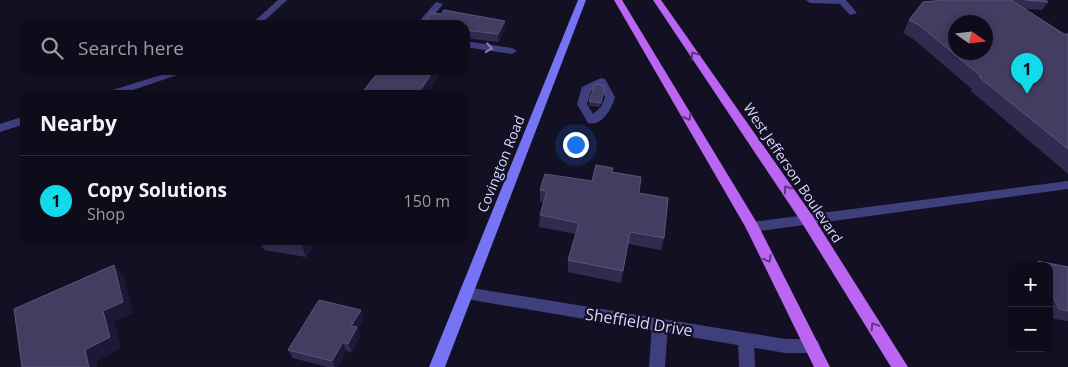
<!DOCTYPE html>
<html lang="en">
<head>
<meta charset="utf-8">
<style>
  body { margin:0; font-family:"Open Sans",sans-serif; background:#171523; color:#f1f3f6 }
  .controls { position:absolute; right:15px; bottom:15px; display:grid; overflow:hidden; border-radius:10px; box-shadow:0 2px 8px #0003 }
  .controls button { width:45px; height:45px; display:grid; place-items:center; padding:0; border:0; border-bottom:1px solid #2e2c39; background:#0e0c1a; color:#f1f3f6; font:25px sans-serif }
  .compass { position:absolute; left:948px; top:15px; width:45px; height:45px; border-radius:50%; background:#0e0c1a; box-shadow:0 2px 8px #0003; rotate:104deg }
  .you { position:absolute; left:575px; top:144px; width:18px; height:18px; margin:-12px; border:4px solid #fff; border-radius:50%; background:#1a73e8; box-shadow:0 0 0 8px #1a73e833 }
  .badge { display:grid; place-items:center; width:32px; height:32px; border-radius:50%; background:#12daeb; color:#111; font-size:16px; font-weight:700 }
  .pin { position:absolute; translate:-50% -41px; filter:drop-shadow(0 1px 2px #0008) }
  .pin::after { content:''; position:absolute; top:26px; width:18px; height:15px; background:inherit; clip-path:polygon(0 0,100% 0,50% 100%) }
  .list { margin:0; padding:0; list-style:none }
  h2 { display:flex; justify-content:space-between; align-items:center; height:65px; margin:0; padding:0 20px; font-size:21px }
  h2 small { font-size:16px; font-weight:400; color:#9b9ba2 }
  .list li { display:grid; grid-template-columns:32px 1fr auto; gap:15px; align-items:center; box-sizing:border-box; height:90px; padding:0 20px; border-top:1px solid #2e2c39 }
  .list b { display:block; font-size:19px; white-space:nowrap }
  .list p { margin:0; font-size:16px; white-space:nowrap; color:#9b9ba2 }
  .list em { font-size:16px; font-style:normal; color:#9b9ba2 }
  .icon { flex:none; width:28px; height:28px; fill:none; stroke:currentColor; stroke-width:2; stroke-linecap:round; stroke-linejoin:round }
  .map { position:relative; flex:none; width:1068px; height:367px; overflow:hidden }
  .search { position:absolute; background:#0e0c1a; box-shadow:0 2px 8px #0003; left:20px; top:20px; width:450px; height:55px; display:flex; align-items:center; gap:12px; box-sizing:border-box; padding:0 18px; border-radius:15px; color:#9b9ba2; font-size:19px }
  .panel { position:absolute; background:#0e0c1a; box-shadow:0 2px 8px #0003; left:20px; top:90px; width:450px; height:155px; border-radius:15px }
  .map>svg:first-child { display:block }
</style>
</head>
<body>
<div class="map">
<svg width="1068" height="367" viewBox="0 0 1068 367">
  <rect width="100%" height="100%" fill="#131023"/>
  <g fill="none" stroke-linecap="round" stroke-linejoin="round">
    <path fill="#403f7e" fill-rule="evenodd" d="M806,0H846L857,13L850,15L840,4L810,3Z
      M436,2L443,4L426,25H416Z
      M465,41L512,48L517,51L512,54L465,47Z
      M601,78L605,79L615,97C612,108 602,127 588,123L577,104L582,87ZM599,86L605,97L601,107L593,114L587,104L591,91Z
      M660,318L665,320L668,325L665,367H649L652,325L655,320Z
      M746,333L752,335L754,340L755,367H739L738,340L740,335Z"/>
    <path fill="#403f7e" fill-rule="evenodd" d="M278,0H287L260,25H250Z
      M177,70H192L118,95H102L103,93Z
      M25,116V124L0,132V124Z
      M1068,181V189L752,232L747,231L745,227L747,223L752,222Z
      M466,287L785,339H812L818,341L820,346L818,351L812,353H785L466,299L461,297L459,293L461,289Z"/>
    <path fill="#7474f4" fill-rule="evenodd" d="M578,0H586L445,367H429Z"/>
    <path fill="#bb65f3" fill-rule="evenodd" d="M614,0H622L757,223L830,367H814L746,228Z
      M653,0H661L812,215L908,367H891L802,223Z"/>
  </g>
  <path fill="#312b4f" d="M944,0H1046L1048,2L1042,10L1025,9L1064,34H1068V174L971,91L972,89L912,38L903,33L909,20Z
    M505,21V29L498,42L465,38V25H423V24Z
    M605,86L600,107L589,106V101Z
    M613,168L612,172L639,193L664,238L661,250L628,244L621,283L568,272V260L576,234L539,227L540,215L543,202H540V190L592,181Z
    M259,240H317L306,257L264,250Z
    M1038,261L1068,267V321L1049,318V266H1033Z
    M361,310L364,319L358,329L360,336L352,352L346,351L338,367H327L293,358L288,350Z"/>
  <path fill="#1d1836" d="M505,21V29L498,42V34Z
    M434,70H442V71L427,95H417Z
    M304,240H317L306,257L301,245Z
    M114,265L124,277L133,313L114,322L121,348L97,361L98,367H89L85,350L103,311Z
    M361,310L364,319L358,329L360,336L352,352L348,344L351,326Z
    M343,342L346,351L338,367H335L332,361Z"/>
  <path fill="#433d62" stroke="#5a557a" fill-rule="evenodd" d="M944,0H1011L1064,34H1068V149L979,77H982L919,25L909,20L923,2ZM956,22H986V52H956Z
    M1025,0H1046L1048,2Z
    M444,10L505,21L498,34L465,30V25H429L423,24L431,13L441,14Z
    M380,70H434L417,95H360Z
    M595,84L605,86L601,103L589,101Z
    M596,165L613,168L612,172L641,177L639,193L668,198L664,238L630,232L623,271L568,260L579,223L540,215L547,191L540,190L545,174L592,181Z
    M271,240H304L301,245Z
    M1038,261L1068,267V311L1059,309L1049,288V266H1040Z
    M114,265L123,302L103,311L110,337L85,350L89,367H22L14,309Z
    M319,300L361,310L351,326L357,327L348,344L343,342L332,361L288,350Z"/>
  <defs><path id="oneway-chevron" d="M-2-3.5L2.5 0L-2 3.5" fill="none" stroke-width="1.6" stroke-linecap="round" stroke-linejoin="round" transform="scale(1.25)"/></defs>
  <use stroke="#8582b7" href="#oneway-chevron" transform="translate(489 48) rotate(8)"/>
  <g stroke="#5f3681">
    <use href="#oneway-chevron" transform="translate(694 55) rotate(-125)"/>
    <use href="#oneway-chevron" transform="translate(688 117) rotate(60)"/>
    <use href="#oneway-chevron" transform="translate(787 189) rotate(-125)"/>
    <use href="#oneway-chevron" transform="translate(768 259) rotate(63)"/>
    <use href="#oneway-chevron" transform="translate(874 326) rotate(-122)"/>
  </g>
  <g text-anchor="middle" stroke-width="4.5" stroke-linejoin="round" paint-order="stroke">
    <g font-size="14" fill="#d9d5fc" stroke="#131023">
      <text transform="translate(501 164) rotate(-68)" y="5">Covington Road</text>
      <text transform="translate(793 173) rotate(56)" y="5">West Jefferson Boulevard</text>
    </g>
    <g font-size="16" fill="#d9d5fc" stroke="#131023">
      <text transform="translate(639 322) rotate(9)" y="6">Sheffield Drive</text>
    </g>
  </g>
</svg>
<div class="controls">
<button>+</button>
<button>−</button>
</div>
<svg class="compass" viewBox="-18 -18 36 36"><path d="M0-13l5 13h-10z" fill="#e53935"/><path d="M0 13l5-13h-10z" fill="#9b9ba2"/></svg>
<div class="you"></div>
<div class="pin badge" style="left:1027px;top:94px">1</div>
<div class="search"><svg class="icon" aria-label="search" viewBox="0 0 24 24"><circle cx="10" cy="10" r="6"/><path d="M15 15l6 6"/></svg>Search here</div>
<section class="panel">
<h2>Nearby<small></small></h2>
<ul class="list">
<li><span class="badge">1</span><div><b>Copy Solutions</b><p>Shop</p></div><em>150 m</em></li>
</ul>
</section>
</div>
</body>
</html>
